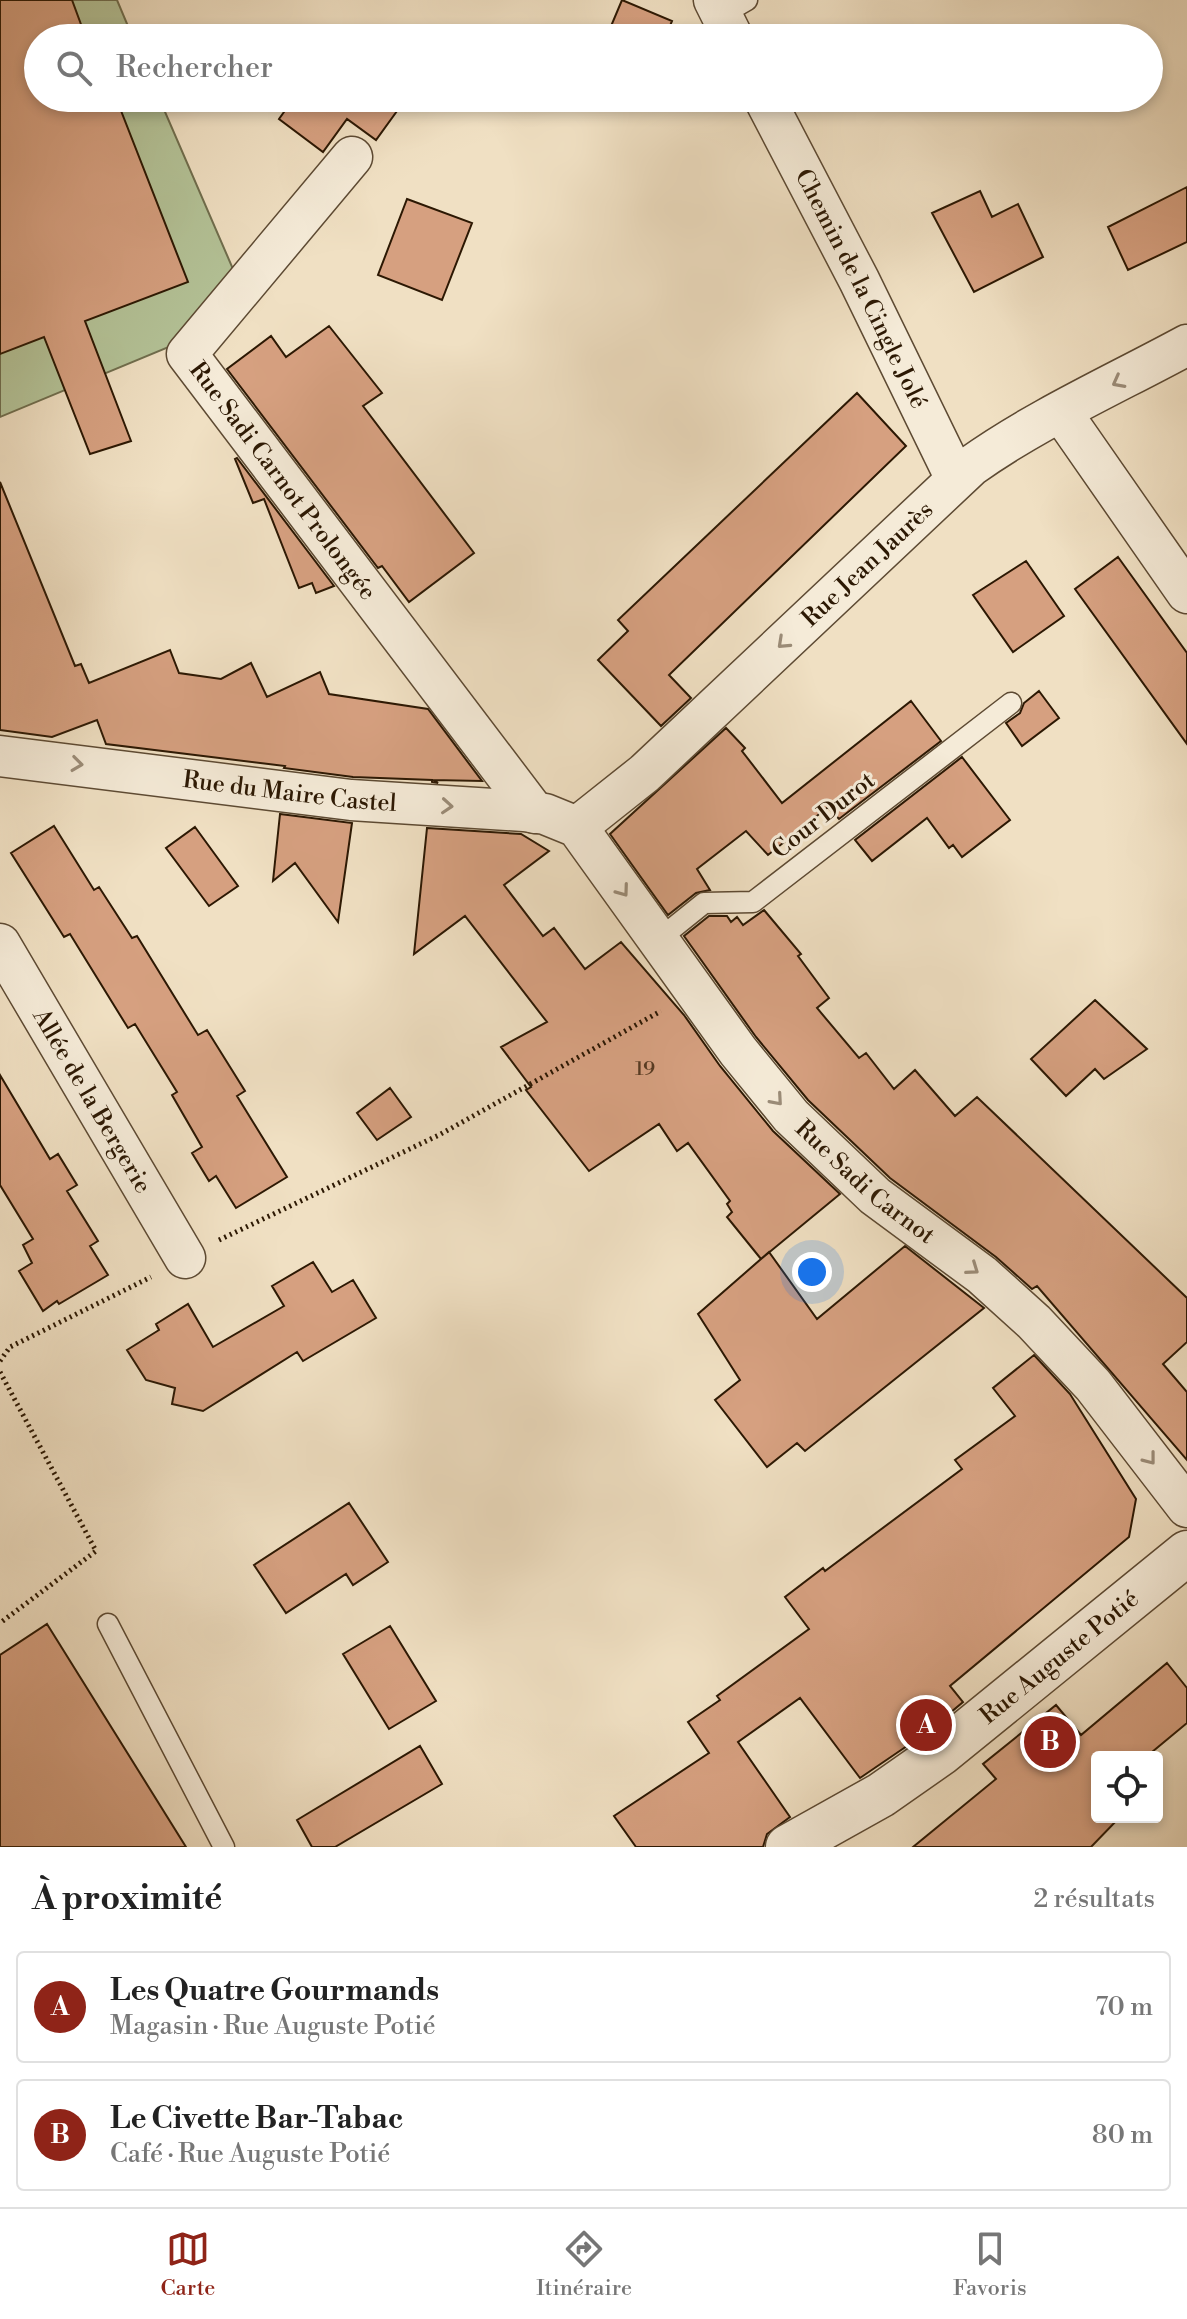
<!DOCTYPE html>
<html lang="fr">
<head>
<meta charset="utf-8">
<style>
  body { margin:0; font-family:"Libre Bodoni",serif; background:#f6f6f6; color:#222 }
  .controls { position:absolute; right:24px; bottom:24px; display:grid; overflow:hidden; border-radius:8px; box-shadow:0 4px 12px #0003 }
  .controls button { width:72px; height:72px; display:grid; place-items:center; padding:0; border:0; border-bottom:2px solid #e0e0e0; background:#fff; color:#222; font:40px sans-serif }
  .you { position:absolute; left:812px; top:1272px; width:28px; height:28px; margin:-20px; border:6px solid #fff; border-radius:50%; background:#1a73e8; box-shadow:0 0 0 12px #1a73e833 }
  .badge { display:grid; place-items:center; width:52px; height:52px; border-radius:50%; background:#8f2418; color:#fff; font-size:26px; font-weight:700 }
  .pin { position:absolute; translate:-50% -50%; border:4px solid #fff; box-shadow:0 2px 8px #0006 }
  .list { margin:0; padding:0; list-style:none }
  h2 { display:flex; justify-content:space-between; align-items:center; height:104px; margin:0; padding:0 32px; font-size:34px }
  h2 small { font-size:26px; font-weight:400; color:#767676 }
  .list li { display:grid; grid-template-columns:52px 1fr auto; gap:24px; align-items:center; box-sizing:border-box; height:112px; margin:0 16px 16px; padding:0 16px; border:2px solid #e0e0e0; border-radius:8px }
  .list b { display:block; font-size:30px; white-space:nowrap }
  .list p { margin:0; font-size:26px; white-space:nowrap; color:#767676 }
  .list em { font-size:26px; font-style:normal; color:#767676 }
  .icon { flex:none; width:44px; height:44px; fill:none; stroke:currentColor; stroke-width:2; stroke-linecap:round; stroke-linejoin:round }
  .map { position:relative; flex:none; width:1187px; height:1847px; overflow:hidden }
  .search { position:absolute; background:#fff; box-shadow:0 4px 12px #0003; left:24px; right:24px; top:24px; height:88px; display:flex; align-items:center; gap:20px; box-sizing:border-box; padding:0 28px; border-radius:44px; color:#767676; font-size:30px }
  .sheet { height:360px; background:#fff }
  nav { display:flex; justify-content:space-around; align-items:center; box-sizing:border-box; height:112px; border-top:2px solid #e0e0e0; background:#fff; font-size:22px; color:#767676 }
  nav a { display:grid; justify-items:center; gap:4px }
  nav .on { color:#8f2418 }
  .map>svg:first-child { display:block }
</style>
</head>
<body>
<div class="map">
<svg width="1187" height="1847" viewBox="0 0 1187 1847">
  <rect width="100%" height="100%" fill="#f0e0c3"/>
  <filter id="stains"><feTurbulence type="fractalNoise" baseFrequency=".0025" numOctaves="4"/><feColorMatrix values="0 0 0 0 .2 0 0 0 0 .09 0 0 0 0 .02 0 0 0 .5 -.17"/></filter>
  <radialGradient id="worn" r=".72"><stop offset=".6" stop-color="#630" stop-opacity="0"/><stop offset="1" stop-color="#630" stop-opacity=".3"/></radialGradient>
  <path fill="#b4c398" stroke="#706e4e" stroke-width="2" d="M0,0H117L133,38H38V98H159L233,269L176,344L0,417Z"/>
  <path fill="#d6a080" stroke="#2c1803" stroke-width="2" d="M0,0H72L86,38H38V98H116L188,282L85,321L131,441L90,454L44,337L0,354Z
    M622,0L672,21L665,38H606Z
    M294,98H379L397,111L376,140L347,119L323,152L279,119Z
    M1187,187V242L1128,270L1108,227Z
    M980,191L992,217L1018,204L1043,257L974,292L932,213Z
    M407,199L472,223L442,300L378,275Z
    M329,326L382,393L363,406L474,553L409,602L382,566L378,568L227,369L271,336L286,357Z
    M857,393L906,446L669,675L691,698L661,726L598,660L628,631L618,620Z
    M237,458L334,586L316,593L312,583L299,588L264,499L253,503L235,459Z
    M0,482L75,666L81,664L89,683L170,650L179,673L221,679L251,663L267,697L320,672L329,694L428,709L482,781L434,780L438,783L432,782V780L353,777L284,768L285,766L106,744L97,720L52,737L0,730Z
    M1118,557L1187,653V744L1075,589Z
    M1026,561L1064,616L1013,652L973,595Z
    M1039,691L1059,718L1022,746L1006,723L1020,713L1024,703Z
    M911,701L941,741L839,819L828,807L768,855L746,831L697,869L710,890L696,893L668,915L610,834L726,728L745,748L742,751L782,803Z
    M962,757L1010,820L962,857L953,845L949,848L927,818L872,861L855,840Z
    M280,814L352,823L338,922L295,863L273,881Z
    M54,826L94,890L99,887L132,938L137,936L198,1035L207,1030L245,1091L237,1096L287,1177L236,1208L216,1176L209,1181L192,1153L202,1147L172,1095L177,1092L135,1024L128,1028L70,934L64,937L11,853Z
    M195,827L238,886L209,906L166,848Z
    M427,828L521,834L549,851L504,885L543,936L554,928L585,969L621,942L684,1015L720,1066L773,1131L840,1194L761,1259L727,1217L732,1212L727,1204L730,1201L688,1143L677,1151L659,1124L589,1171L526,1090L531,1087L501,1047L547,1022L465,916L414,954Z
    M764,910L801,954L798,956L829,998L817,1008L859,1058L866,1053L894,1089L915,1070L955,1116L977,1097L1187,1298V1342L1163,1364L1187,1392V1460L1037,1286L1032,1289L996,1257L890,1178L808,1100L756,1037L684,936L709,916H727L731,922L737,917L743,925Z
    M1095,1000L1147,1049L1104,1079L1095,1069L1066,1096L1031,1059Z
    M0,1075L50,1159L58,1154L77,1185L67,1191L98,1241L90,1246L108,1275L59,1304L57,1301L43,1311L19,1271L32,1263L23,1245L33,1239L0,1185Z
    M390,1088L411,1117L377,1140L357,1113Z
    M905,1246L984,1308L805,1451L797,1443L767,1467L715,1400L740,1380L698,1314L769,1252L817,1319Z
    M313,1262L332,1292L353,1280L376,1318L303,1361L297,1352L203,1411L172,1404L175,1388L146,1380L127,1350L159,1330L156,1324L188,1304L213,1347L284,1306L272,1286Z
    M1034,1355L1070,1394L1136,1499L1129,1537L950,1686L963,1702L926,1733L860,1778L800,1698L738,1742L790,1817L767,1834L763,1847H636L614,1816L709,1753L688,1722L720,1700L717,1696L809,1629L785,1597L823,1568L825,1571L962,1469L955,1460L1015,1416L993,1388Z
    M349,1503L388,1562L353,1585L346,1574L286,1613L254,1565Z
    M47,1624L186,1847H0V1655Z
    M390,1626L436,1701L389,1729L343,1654Z
    M1167,1663L1187,1688V1723L1146,1757H1097V1817H1120L1091,1847H913L996,1779L983,1764L1056,1705L1081,1735Z
    M420,1746L442,1784L335,1847H312L297,1820Z"/>
  <g fill="none" stroke-linecap="round" stroke-linejoin="round">
    <defs>
      <path id="service" d="M721,15L747,0
        M658,940L704,903L753,902L1011,703
        M108,1624L224,1847"/>
      <g id="minor">
        <path d="M714,0L733,38"/>
        <path id="s1" d="M764,98L859,280L956,479"/>
        <path id="s2" d="M352,157L187,354L535,813"/>
        <path d="M1061,412L1187,593"/>
        <path id="s3" d="M0,756L351,800L524,811L545,814L577,827L738,1051L791,1116L875,1196L982,1275L1034,1322L1093,1385L1187,1507"/>
        <path id="s4" d="M577,827L645,773L971,466C1037,419 1115,384 1187,345"/>
        <path id="s5" d="M0,944L185,1258"/>
      </g>
      <g id="tertiary">
        <path id="s6" d="M788,1847L881,1795L941,1753L1187,1553"/>
      </g>
    </defs>
    <use href="#service" stroke="#5d4a33" stroke-width="23"/>
    <use href="#minor" stroke="#5d4a33" stroke-width="43"/>
    <use href="#tertiary" stroke="#5d4a33" stroke-width="47"/>
    <path stroke="#2c1803" stroke-width="5" stroke-dasharray="2 4" stroke-linecap="butt" d="M219,1240L439,1135L661,1011
      M0,1361L10,1347L151,1277
      M0,1372L96,1551L0,1623"/>
    <use href="#service" stroke="#f5ebd8" stroke-width="20"/>
    <use href="#minor" stroke="#f5ebd8" stroke-width="40"/>
    <use href="#tertiary" stroke="#f5ebd8" stroke-width="44"/>
  </g>
  <defs><path id="oneway-chevron" d="M-2-3.5L2.5 0L-2 3.5" fill="none" stroke-width="1.6" stroke-linecap="round" stroke-linejoin="round" transform="scale(2)"/></defs>
  <g stroke="#9b8c78">
    <use href="#oneway-chevron" transform="translate(1118 382) rotate(152)"/>
    <use href="#oneway-chevron" transform="translate(783 643) rotate(137)"/>
    <use href="#oneway-chevron" transform="translate(77 764) rotate(7)"/>
    <use href="#oneway-chevron" transform="translate(447 806) rotate(4)"/>
    <use href="#oneway-chevron" transform="translate(623 891) rotate(54)"/>
    <use href="#oneway-chevron" transform="translate(777 1100) rotate(49)"/>
    <use href="#oneway-chevron" transform="translate(973 1269) rotate(35)"/>
    <use href="#oneway-chevron" transform="translate(1150 1459) rotate(52)"/>
  </g>
  <g text-anchor="middle" stroke-width="6" stroke-linejoin="round" paint-order="stroke">
    <g font-size="20" fill="#563a22">
      <text x="645" y="1075">19</text>
    </g>
    <g font-size="24" fill="#2c1803" stroke="#f5ebd8">
      <text dy="8" stroke="none"><textPath href="#s1" startOffset="214">Chemin de la Cingle Jolé</textPath></text>
      <text dy="8" stroke="none"><textPath href="#s2" startOffset="416">Rue Sadi Carnot Prolongée</textPath></text>
      <text dy="8" stroke="none"><textPath href="#s4" startOffset="392">Rue Jean Jaurès</textPath></text>
      <text dy="8" stroke="none"><textPath href="#s3" startOffset="292">Rue du Maire Castel</textPath></text>
      <text transform="translate(823 815) rotate(-38)" y="8">Cour Durot</text>
      <text dy="8" stroke="none"><textPath href="#s5" startOffset="182">Allée de la Bergerie</textPath></text>
      <text dy="8" stroke="none"><textPath href="#s3" startOffset="1042">Rue Sadi Carnot</textPath></text>
      <text dy="8" stroke="none"><textPath href="#s6" startOffset="332">Rue Auguste Potié</textPath></text>
    </g>
  </g>
  <rect width="100%" height="100%" filter="url(#stains)"/>
  <rect width="100%" height="100%" fill="url(#worn)"/>
</svg>
<div class="controls">
<button><svg class="icon" aria-label="locate" viewBox="0 0 24 24"><circle cx="12" cy="12" r="6"/><path d="M12 2v4M12 18v4M2 12h4M18 12h4"/></svg></button>
</div>
<div class="you"></div>
<div class="pin badge" style="left:926px;top:1725px">A</div>
<div class="pin badge" style="left:1050px;top:1742px">B</div>
<div class="search"><svg class="icon" aria-label="search" viewBox="0 0 24 24"><circle cx="10" cy="10" r="6"/><path d="M15 15l6 6"/></svg>Rechercher</div>
</div>
<section class="sheet">
<h2>À proximité<small>2 résultats</small></h2>
<ul class="list">
<li><span class="badge">A</span><div><b>Les Quatre Gourmands</b><p>Magasin · Rue Auguste Potié</p></div><em>70 m</em></li>
<li><span class="badge">B</span><div><b>Le Civette Bar-Tabac</b><p>Café · Rue Auguste Potié</p></div><em>80 m</em></li>
</ul>
</section>
<nav>
<a class="on"><svg class="icon" aria-label="map" viewBox="0 0 24 24"><path d="M3 6l6-2 6 2 6-2v14l-6 2-6-2-6 2zM9 4v14M15 6v14"/></svg>Carte</a>
<a><svg class="icon" aria-label="directions" viewBox="0 0 24 24"><path d="M12 3l9 9-9 9-9-9zM9 14v-3h6M13 9l2 2-2 2"/></svg>Itinéraire</a>
<a><svg class="icon" aria-label="saved" viewBox="0 0 24 24"><path d="M7 4h10v16l-5-4-5 4z"/></svg>Favoris</a>
</nav>
</body>
</html>
